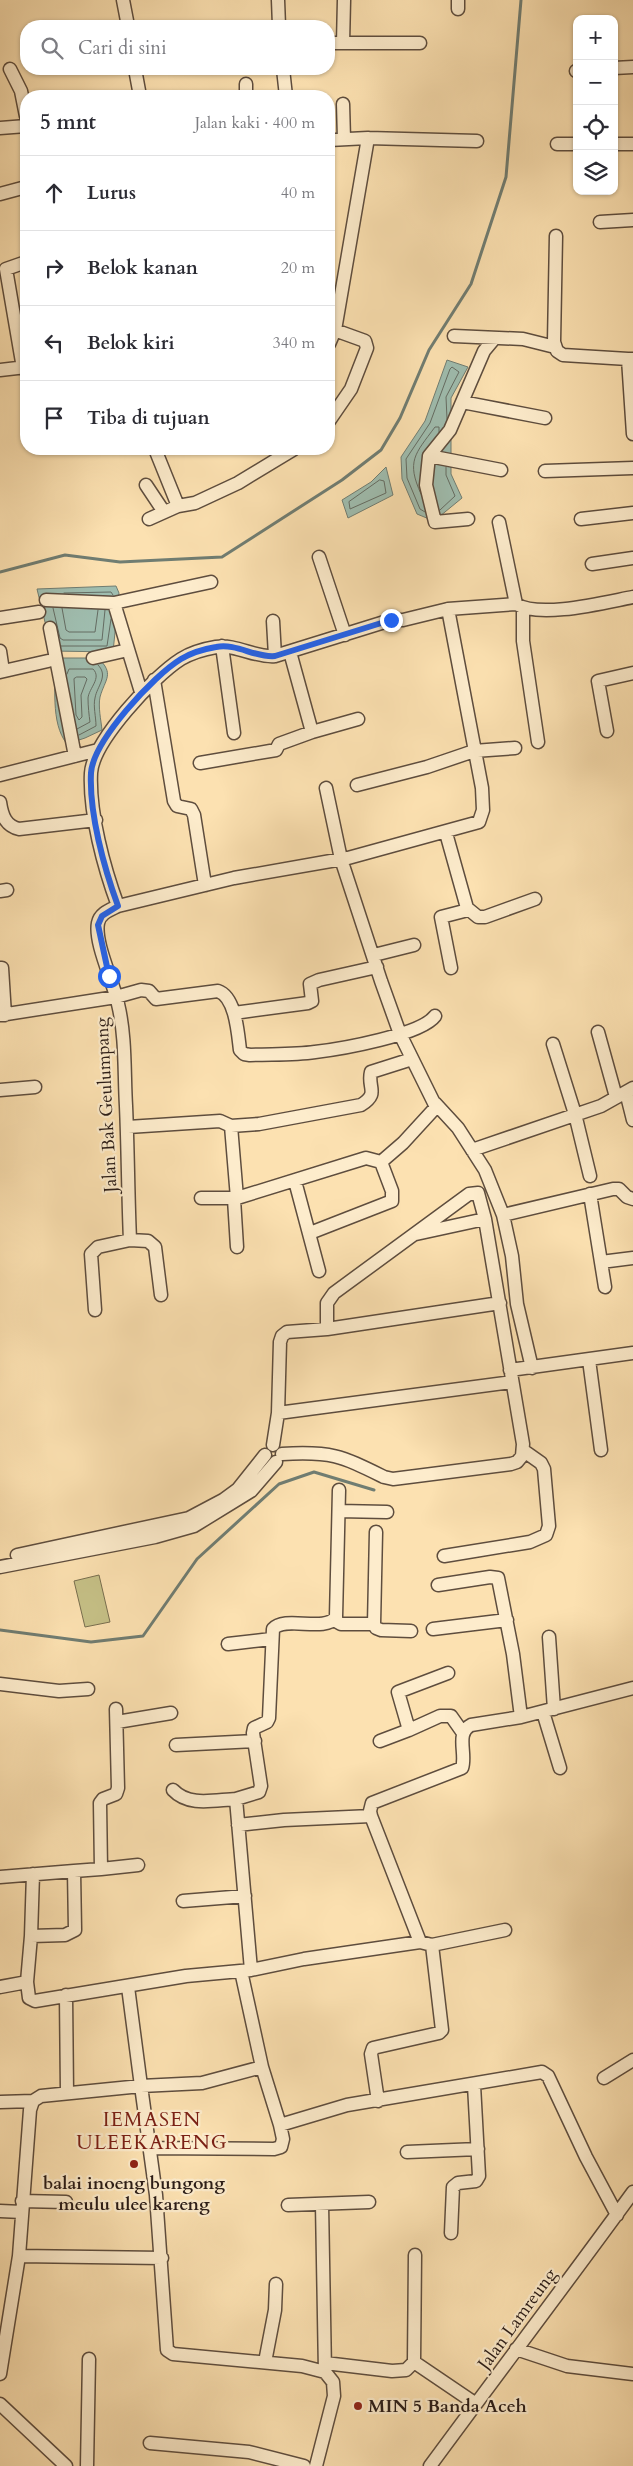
<!DOCTYPE html>
<html lang="id">
<head>
<meta charset="utf-8">
<style>
  body { margin:0; font-family:Cardo,serif; background:#f7f7f7; color:#2b2b33 }
  .controls { position:absolute; right:15px; top:15px; display:grid; overflow:hidden; border-radius:10px; box-shadow:0 1px 4px #0004 }
  .controls button { width:45px; height:45px; display:grid; place-items:center; padding:0; border:0; border-bottom:1px solid #e1e1e2; background:#fff; color:#2b2b33; font:25px sans-serif }
  .stop { position:absolute; width:15px; height:15px; margin:-11px; border:4px solid #2563eb; border-radius:50%; background:#fff }
  .stop.end { background:#2563eb; border-color:#fff; box-shadow:0 1px 5px #0008 }
  .list { margin:0; padding:0; list-style:none }
  h2 { display:flex; justify-content:space-between; align-items:center; height:65px; margin:0; padding:0 20px; font-size:21px }
  h2 small { font-size:16px; font-weight:400; color:#7c7c81 }
  .list li { display:grid; grid-template-columns:32px 1fr auto; gap:15px; align-items:center; box-sizing:border-box; height:75px; padding:0 20px; border-top:1px solid #e1e1e2 }
  .list b { display:block; font-size:19px; white-space:nowrap }
  .list em { font-size:16px; font-style:normal; color:#7c7c81 }
  .icon { flex:none; width:28px; height:28px; fill:none; stroke:currentColor; stroke-width:2; stroke-linecap:round; stroke-linejoin:round }
  .map { position:relative; flex:none; width:633px; height:2466px; overflow:hidden }
  .search { position:absolute; background:#fff; box-shadow:0 1px 4px #0004; left:20px; top:20px; width:315px; height:55px; display:flex; align-items:center; gap:12px; box-sizing:border-box; padding:0 18px; border-radius:20px; color:#7c7c81; font-size:19px }
  .panel { position:absolute; background:#fff; box-shadow:0 1px 4px #0004; left:20px; top:90px; width:315px; height:365px; border-radius:20px }
  .map>svg:first-child { display:block }
</style>
</head>
<body>
<div class="map">
<svg width="633" height="2466" viewBox="0 0 633 2466">
  <rect width="100%" height="100%" fill="#fce1b1"/>
  <filter id="stains"><feTurbulence type="fractalNoise" baseFrequency=".004" numOctaves="4"/><feColorMatrix values="0 0 0 0 .2 0 0 0 0 .09 0 0 0 0 .02 0 0 0 .5 -.17"/></filter>
  <radialGradient id="worn" r=".72"><stop offset=".6" stop-color="#630" stop-opacity="0"/><stop offset="1" stop-color="#630" stop-opacity=".3"/></radialGradient>
  <path fill="#c6c187" stroke="#786e4f" d="M99,1575L110,1622L85,1627L74,1581Z"/>
  <path fill="#9fbdaf" stroke="#707d72" d="M447,360L468,367L451,398V474L462,498L434,521L417,514L402,479L401,457L425,421Z
    M386,467L393,495L348,518L342,500L371,482Z
    M116,586L119,593L113,652L52,651L37,589Z
    M55,658H98C115,674 105,679 100,697C98,707 101,720 102,730L85,738L67,744C50,723 56,684 55,658Z"/>
  <g fill="none" stroke-linecap="round" stroke-linejoin="round">
    <path stroke="#646c63" stroke-width="1" d="M380,480L384,481L386,493L350,509L349,502Z
      M421,494C406,461 415,454 435,427H439V432
      M440,510L455,496L446,475V467
      M425,512L420,509L407,478L406,459L430,423L450,369L452,367L459,372L446,397L447,419
      M64,593L111,592L113,595
      M53,608L60,638L63,640H102L105,610
      M62,608L66,630L69,632H95L98,610
      M61,646H107L111,619
      M67,674L69,669H93C102,678 89,688 88,698C88,706 89,715 90,722L77,729
      M77,677H85L87,679L81,695L82,717L79,720L76,715L74,679Z
      M79,735L96,726C96,717 93,706 95,698C97,686 109,676 98,665"/>
    <path stroke="#707d72" stroke-width="3" d="M0,572L65,555L120,562L222,557L342,480L381,450L400,418L429,350L471,284L506,177L521,0
      M0,1630L91,1642L143,1636L197,1559L279,1484L314,1472L374,1490"/>
    <defs>
      <path id="minor" d="M123,0L128,26
        M278,0L279,26
        M458,0V9
        M329,43H420
        M343,43L344,0
        M614,68L633,67
        M10,69L21,91L26,116
        M135,69L140,96
        M283,69L286,96
        M576,71H577
        M246,96V84
        M343,104L344,139
        M0,128L26,126
        M329,140L368,138L477,141
        M557,144H577
        M614,144H633
        M0,194L26,187
        M600,222L633,220
        M556,236L554,342L557,351L563,355L628,359
        M329,328L365,341L367,348L351,389L329,421
        M454,336L523,339L555,347
        M329,344L335,330L368,138
        M633,359H628L633,434
        M23,368L6,269L26,262
        M0,370L26,367
        M462,402L545,418
        M155,449L178,506
        M429,456L501,470
        M545,471L633,468
        M146,485L164,512
        M149,519L178,506L195,503L238,483L294,449
        M468,519L435,522L426,485L429,456L450,430L484,351L494,339
        M581,519L633,513
        M499,522L516,604
        M319,557L345,635
        M592,564L633,558
        M46,600L114,603L211,582
        M114,603L141,692
        M523,608V641L538,742
        M0,618L39,612
        M273,621L275,656
        M50,628L75,756
        M222,646L234,733
        M0,651L3,671
        M93,658L128,650
        M0,672L48,661
        M154,680L174,801L177,806L191,809L194,815L205,885
        M607,731L598,681L633,673
        M312,732L358,719
        M200,763L276,750L279,744L312,732L290,652
        M0,775L98,750
        M357,785L427,767L474,751L515,748
        M0,802C2,816 6,826 19,829L96,820
        M446,833L467,908L478,917H485L535,899
        M0,891L7,890
        M118,906L234,878L348,858L479,822L483,810L482,788L448,609
        M374,955L414,945
        M0,968H2L5,1015
        M451,968L441,917L468,910
        M234,1013L308,1003L312,1001L310,984L319,980L377,967
        M0,1015L116,997L141,990L149,991L156,999L218,991C236,997 238,1035 240,1050L244,1054L250,1055C272,1054 294,1055 315,1052C341,1049 421,1035 435,1016
        M598,1032L616,1097
        M553,1044L575,1114L590,1176
        M0,1090L35,1087
        M626,1092L633,1120
        M435,1103L458,1128L485,1170L503,1215L512,1256L517,1304L532,1368
        M231,1126L237,1198L366,1158L381,1162
        M128,1127L220,1121L231,1126L259,1124L361,1105C380,1093 367,1088 371,1072L412,1059
        M472,1150L601,1106L633,1088
        M295,1181L319,1271
        M590,1194L605,1287
        M201,1198H237
        M234,1199L237,1247
        M503,1215L613,1189H619L627,1197L633,1199
        M310,1233L392,1201V1191L381,1162L403,1143L436,1107L400,1034L381,981L341,859L326,788
        M416,1234L485,1219
        M601,1262L633,1258
        M161,1295L155,1247L148,1241L130,1240C128,1195 128,1151 126,1106C124,1073 126,1037 118,1004C114,983 94,943 98,923C100,913 110,910 118,906C104,868 89,813 91,773C93,741 154,676 181,659C191,653 204,649 216,647C237,644 255,658 275,656L391,620H403L448,609L516,604C540,619 606,602 633,597
        M95,1310L91,1254L98,1247L130,1240
        M589,1360L601,1450
        M510,1370L633,1353
        M278,1413L512,1382
        M273,1445L278,1413L280,1342L282,1336L287,1332L327,1329L500,1303
        M282,1454C332,1451 341,1456 384,1477L393,1479L511,1464L517,1462L522,1456L523,1444L485,1219L478,1193L469,1194L334,1293L327,1303V1329
        M339,1511L387,1512
        M376,1532L374,1624L376,1628L381,1630L411,1631
        M17,1555L189,1518L223,1500L238,1489L265,1455
        M444,1556L530,1542L546,1535L549,1526L544,1469L541,1463L524,1451
        M0,1567L155,1537L194,1526L251,1491L276,1462
        M438,1585L490,1577L498,1578L513,1654L521,1717
        M334,1620L341,1624H374
        M433,1629L507,1620
        M549,1637L554,1709
        M228,1644L271,1639
        M448,1673L398,1692L409,1730L440,1716H451L463,1733
        M0,1684L59,1691L88,1689
        M543,1712L560,1768
        M117,1722L171,1713
        M380,1741L409,1730
        M176,1745L255,1741
        M173,1790C189,1807 214,1800 236,1799
        M238,1825L284,1820L371,1816
        M101,1869L138,1865
        M74,1871L101,1869L100,1803L103,1799L116,1794L118,1788L116,1709
        M0,1877L74,1871L75,1930L65,1935L31,1936L27,1982L29,1998L35,2001L186,1976L251,1970L304,1959L420,1942L432,1945L505,1930
        M183,1901L245,1896
        M31,1936L33,1874
        M420,1942L371,1816L370,1811L372,1803L462,1768C467,1754 455,1733 471,1725L521,1717L633,1688
        M251,1970L236,1799L259,1792L261,1786L253,1733L254,1728L267,1722L269,1718L273,1629C285,1615 325,1633 336,1617L339,1490
        M241,1971L262,2067L280,2125L347,2105L542,2072L548,2076L586,2157L617,2215
        M0,1987L27,1982
        M128,1987L141,2086L202,2083L262,2067
        M66,1995L67,2093
        M604,2078L633,2060
        M378,2101L371,2054L373,2048L439,2033L442,2030L432,1945
        M0,2102L33,2101
        M150,2148L274,2149L281,2147L283,2139L280,2125
        M407,2152L478,2149
        M22,2201L66,2202
        M322,2204L325,2372
        M288,2205L369,2202
        M0,2211L22,2212
        M451,2233L453,2187L458,2183L476,2181L479,2176L474,2085
        M19,2256L162,2258
        M516,2349L567,2366L633,2374
        M265,2362L275,2310L276,2284
        M414,2362L476,2404
        M325,2363L392,2371L406,2370L414,2362L415,2255
        M0,2374L19,2256L30,2110L33,2101L41,2096L141,2086L156,2195L167,2350L173,2354L302,2366L325,2372L333,2382L334,2396L316,2466
        M0,2404L66,2466
        M150,2443L249,2452L304,2466
        M87,2466L89,2359
        M430,2466C497,2375 566,2284 633,2192"/>
    </defs>
    <use href="#minor" stroke="#5e4d3e" stroke-width="15"/>
    <use href="#minor" stroke="#fdeccc" stroke-width="12"/>
  </g>
  <g fill="none" stroke-linecap="round" stroke-linejoin="round">
    <path stroke="#2563eb" stroke-width="6" d="M109,976L98,925L102,916L118,906C104,868 89,813 91,773C93,741 153,676 181,659C191,653 204,649 216,647C237,643 255,658 275,656L391,620"/>
  </g>
  <g fill="#8f2418" stroke="#fdeccc" stroke-width="2">
    <circle cx="134" cy="2164" r="5"/>
    <circle cx="358" cy="2406" r="5"/>
  </g>
  <g text-anchor="middle" stroke-width="4.5" stroke-linejoin="round" paint-order="stroke">
    <g font-size="18" fill="#2a1c17" stroke="#fdeccc">
      <text transform="translate(106 1105) rotate(-93)" y="6">Jalan Bak Geulumpang</text>
      <text transform="translate(517 2319) rotate(-54)" y="6">Jalan Lamreung</text>
    </g>
    <g font-size="18" font-weight="bold" fill="#2a1c17" stroke="#fdeccc">
      <text x="134" y="2189">balai inoeng bungong<tspan x="134" dy="21">meulu ulee kareng</tspan></text>
      <text x="368" y="2412" text-anchor="start">MIN 5 Banda Aceh</text>
    </g>
    <g font-size="20" letter-spacing="1" fill="#7a1f14" stroke="#fdeccc">
      <text x="152" y="2126">IEMASEN<tspan x="152" dy="23">ULEEKARENG</tspan></text>
    </g>
  </g>
  <rect width="100%" height="100%" filter="url(#stains)"/>
  <rect width="100%" height="100%" fill="url(#worn)"/>
</svg>
<div class="controls">
<button>+</button>
<button>−</button>
<button><svg class="icon" aria-label="locate" viewBox="0 0 24 24"><circle cx="12" cy="12" r="6"/><path d="M12 2v4M12 18v4M2 12h4M18 12h4"/></svg></button>
<button><svg class="icon" aria-label="layers" viewBox="0 0 24 24"><path d="M12 4l9 5-9 5-9-5zM3 14l9 5 9-5"/></svg></button>
</div>
<div class="stop" style="left:109px;top:976px"></div>
<div class="stop end" style="left:391px;top:620px"></div>
<div class="search"><svg class="icon" aria-label="search" viewBox="0 0 24 24"><circle cx="10" cy="10" r="6"/><path d="M15 15l6 6"/></svg>Cari di sini</div>
<section class="panel">
<h2>5 mnt<small>Jalan kaki · 400 m</small></h2>
<ul class="list">
<li><svg class="icon" aria-label="ahead" viewBox="0 0 24 24"><path d="M12 20V5M6 11l6-6 6 6"/></svg><div><b>Lurus</b></div><em>40 m</em></li>
<li><svg class="icon" aria-label="right" viewBox="0 0 24 24"><path d="M7 20v-9h11M14 6l5 5-5 5"/></svg><div><b>Belok kanan</b></div><em>20 m</em></li>
<li><svg class="icon" aria-label="left" viewBox="0 0 24 24"><path d="M17 20v-9H6M10 6l-5 5 5 5"/></svg><div><b>Belok kiri</b></div><em>340 m</em></li>
<li><svg class="icon" aria-label="arrive" viewBox="0 0 24 24"><path d="M6 21V4h12l-3 4 3 4H6"/></svg><div><b>Tiba di tujuan</b></div></li>
</ul>
</section>
</div>
</body>
</html>
